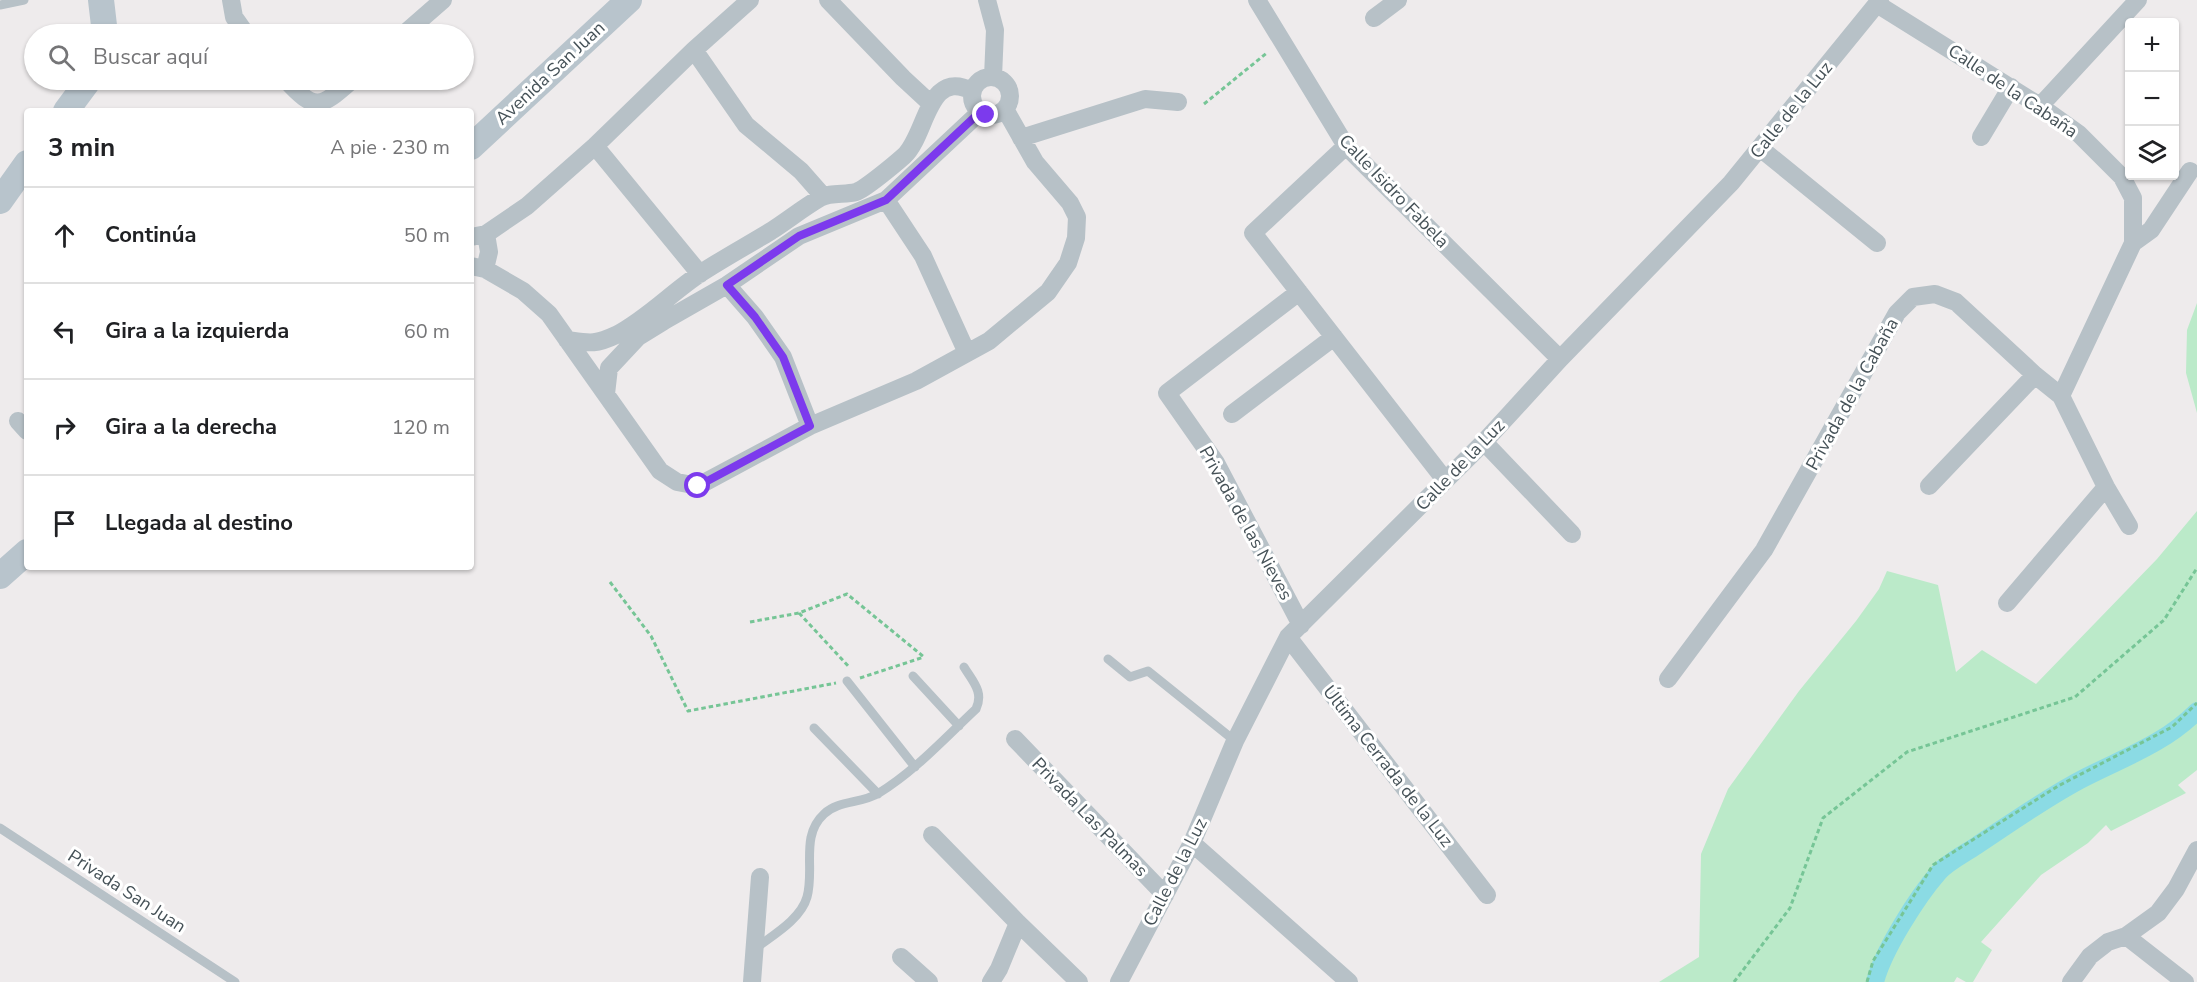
<!DOCTYPE html>
<html lang="es">
<head>
<meta charset="utf-8">
<style>
  body { margin:0; font-family:"Nunito Sans",sans-serif; background:#f2f2f2; color:#202124 }
  .controls { position:absolute; right:18px; top:18px; display:grid; overflow:hidden; border-radius:6px; box-shadow:0 2px 4px #0004 }
  .controls button { width:54px; height:54px; display:grid; place-items:center; padding:0; border:0; border-bottom:2px solid #e0e0e0; background:#fff; color:#202124; font:30px sans-serif }
  .stop { position:absolute; width:18px; height:18px; margin:-14px; border:4px solid #7c3aed; border-radius:50%; background:#fff }
  .stop.end { background:#7c3aed; border-color:#fff; box-shadow:0 2px 6px #0008 }
  .list { margin:0; padding:0; list-style:none }
  h2 { display:flex; justify-content:space-between; align-items:center; height:78px; margin:0; padding:0 24px; font-size:26px }
  h2 small { font-size:20px; font-weight:400; color:#757577 }
  .list li { display:grid; grid-template-columns:39px 1fr auto; gap:18px; align-items:center; box-sizing:border-box; height:96px; padding:0 24px; border-top:2px solid #e0e0e0 }
  .list b { display:block; font-size:22px; white-space:nowrap }
  .list em { font-size:20px; font-style:normal; color:#757577 }
  .icon { flex:none; width:33px; height:33px; fill:none; stroke:currentColor; stroke-width:2; stroke-linecap:round; stroke-linejoin:round }
  .map { position:relative; flex:none; width:2197px; height:982px; overflow:hidden }
  .search { position:absolute; background:#fff; box-shadow:0 2px 4px #0004; left:24px; top:24px; width:450px; height:66px; display:flex; align-items:center; gap:15px; box-sizing:border-box; padding:0 21px; border-radius:33px; color:#757577; font-size:22px }
  .panel { position:absolute; background:#fff; box-shadow:0 2px 4px #0004; left:24px; top:108px; width:450px; height:462px; border-radius:6px }
  .map>svg:first-child { display:block }
</style>
</head>
<body>
<div class="map">
<svg width="2197" height="982" viewBox="0 0 2197 982">
  <rect width="100%" height="100%" fill="#eeebec"/>
  <path fill="#bbeac9" d="M2197,303V413L2186,373L2187,330Z
    M2197,511V770L2178,785L2186,793L2111,831L2106,825L2088,843L2041,875L1981,942L1992,950L1973,982H1966L1957,977L1954,982H1659L1699,957L1701,854L1728,789L1799,691L1856,621L1879,589L1887,571L1938,585L1956,672L1982,650L2036,684L2157,559Z"/>
  <g fill="none" stroke-linecap="round" stroke-linejoin="round">
    <path stroke="#8bdbe4" stroke-width="18" d="M1875,982C1883,951 1917,897 1939,872C1948,862 1964,854 1976,846C2011,823 2047,797 2084,778C2125,757 2164,744 2197,711"/>
    <path stroke="#76c596" stroke-width="3" stroke-dasharray="4.5 3" stroke-linecap="butt" d="M1204,104L1268,52
      M610,582L651,636L688,711L836,683
      M799,613L850,668
      M750,622L799,613L847,594L924,657
      M860,678L924,657
      M1734,982L1790,908L1823,818L1907,752L2075,697L2164,620L2197,568
      M1867,982L1873,961L1933,865L2058,786L2172,727L2197,703"/>
    <path stroke="#b7c1c7" stroke-width="9" d="M0,5L24,0
      M1108,659L1130,677L1148,671L1235,741
      M913,676L959,726
      M847,681L915,767
      M814,728L878,794
      M0,828L235,982
      M756,948C773,935 801,919 807,897C815,869 800,836 824,814C839,800 861,804 879,793C915,771 945,738 976,709C984,692 973,682 964,667"/>
    <path stroke="#b7c1c7" stroke-width="18" d="M231,0L234,17L246,34
      M828,0L903,78L930,103
      M987,0L995,30L993,77
      M1257,0L1346,146L1560,359
      M1877,4L2040,106L2079,134L2122,177L2133,198V243L2061,396
      M1374,18L1398,0
      M404,34L443,0
      M694,50L746,125L801,171L823,196
      M972 96a19 19 0 1 1 38 0a19 19 0 1 1-38 0Z
      M286,80C316,113 321,107 352,80
      M2040,106L2138,0
      M1981,137L2011,87
      M1021,138L1145,99L1178,102
      M595,146L700,274
      M1346,146L1253,233L1445,480
      M1760,148L1877,243
      M886,200L923,256L967,353
      M471,237L486,234L527,206L595,146L694,50L750,0
      M2133,243L2151,230L2190,171
      M471,266L485,269L523,291L549,314L660,471L677,482L698,486L810,426L916,381L989,341L1048,292L1068,263L1076,238L1077,217L1070,203L1035,162L1005,109
      M485,269L489,252L486,234
      M727,285L755,317L783,357L810,426
      M1299,292L1167,393L1216,463L1301,625
      M567,340C589,343 595,345 616,335C647,319 672,292 701,273C724,258 748,245 771,231C788,220 803,208 820,198C830,192 845,195 856,192C865,189 895,164 904,156C927,135 927,68 972,91
      M606,394L609,368L638,337L664,321L727,285L799,236L886,200L980,112
      M1232,414L1334,337
      M18,421L27,431
      M1484,442L1572,534
      M1929,486L2035,375
      M2007,603L2106,487
      M1288,637L1487,895
      M1668,679L1764,550L1897,313L1913,297L1935,294L1956,302L2035,375L2061,396L2106,487L2129,526
      M1015,739L1165,895
      M932,835L1018,923L1079,982
      M1192,843L1349,982
      M2126,936L2185,982
      M901,957L929,982
      M752,982L760,877
      M991,982L999,969L1018,923
      M1119,982L1192,843L1235,741L1288,637L1484,442L1560,359L1731,183L1880,0
      M2071,982L2090,956L2108,942L2126,936L2158,913L2176,889L2197,850"/>
    <path stroke="#b8c4cc" stroke-width="26" d="M101,0L105,34
      M66,111L89,80
      M471,147L629,0
      M0,201L27,163
      M0,576L27,552"/>
  </g>
  <g fill="none" stroke-linecap="round" stroke-linejoin="round">
    <path stroke="#7c3aed" stroke-width="8" d="M698,486L810,426L783,357L755,317L727,285L799,236L886,200L980,112L986,115"/>
  </g>
  <g text-anchor="middle" stroke-width="6" stroke-linejoin="round" paint-order="stroke">
    <g font-size="18" fill="#455157" stroke="#fff">
      <text transform="translate(550 73) rotate(-43)" y="6">Avenida San Juan</text>
      <text transform="translate(2013 91) rotate(34)" y="6">Calle de la Cabaña</text>
      <text transform="translate(1791 110) rotate(-51)" y="6">Calle de la Luz</text>
      <text transform="translate(1394 191) rotate(46)" y="6">Calle Isidro Fabela</text>
      <text transform="translate(1852 394) rotate(-61)" y="6">Privada de la Cabaña</text>
      <text transform="translate(1460 465) rotate(-46)" y="6">Calle de la Luz</text>
      <text transform="translate(1246 523) rotate(61)" y="6">Privada de las Nieves</text>
      <text transform="translate(1388 766) rotate(52)" y="6">Última Cerrada de la Luz</text>
      <text transform="translate(1090 817) rotate(46)" y="6">Privada Las Palmas</text>
      <text transform="translate(1175 872) rotate(-63)" y="6">Calle de la Luz</text>
      <text transform="translate(127 891) rotate(33)" y="6">Privada San Juan</text>
    </g>
  </g>
</svg>
<div class="controls">
<button>+</button>
<button>−</button>
<button><svg class="icon" aria-label="layers" viewBox="0 0 24 24"><path d="M12 4l9 5-9 5-9-5zM3 14l9 5 9-5"/></svg></button>
</div>
<div class="stop" style="left:698px;top:486px"></div>
<div class="stop end" style="left:986px;top:115px"></div>
<div class="search"><svg class="icon" aria-label="search" viewBox="0 0 24 24"><circle cx="10" cy="10" r="6"/><path d="M15 15l6 6"/></svg>Buscar aquí</div>
<section class="panel">
<h2>3 min<small>A pie · 230 m</small></h2>
<ul class="list">
<li><svg class="icon" aria-label="ahead" viewBox="0 0 24 24"><path d="M12 20V5M6 11l6-6 6 6"/></svg><div><b>Continúa</b></div><em>50 m</em></li>
<li><svg class="icon" aria-label="left" viewBox="0 0 24 24"><path d="M17 20v-9H6M10 6l-5 5 5 5"/></svg><div><b>Gira a la izquierda</b></div><em>60 m</em></li>
<li><svg class="icon" aria-label="right" viewBox="0 0 24 24"><path d="M7 20v-9h11M14 6l5 5-5 5"/></svg><div><b>Gira a la derecha</b></div><em>120 m</em></li>
<li><svg class="icon" aria-label="arrive" viewBox="0 0 24 24"><path d="M6 21V4h12l-3 4 3 4H6"/></svg><div><b>Llegada al destino</b></div></li>
</ul>
</section>
</div>
</body>
</html>
